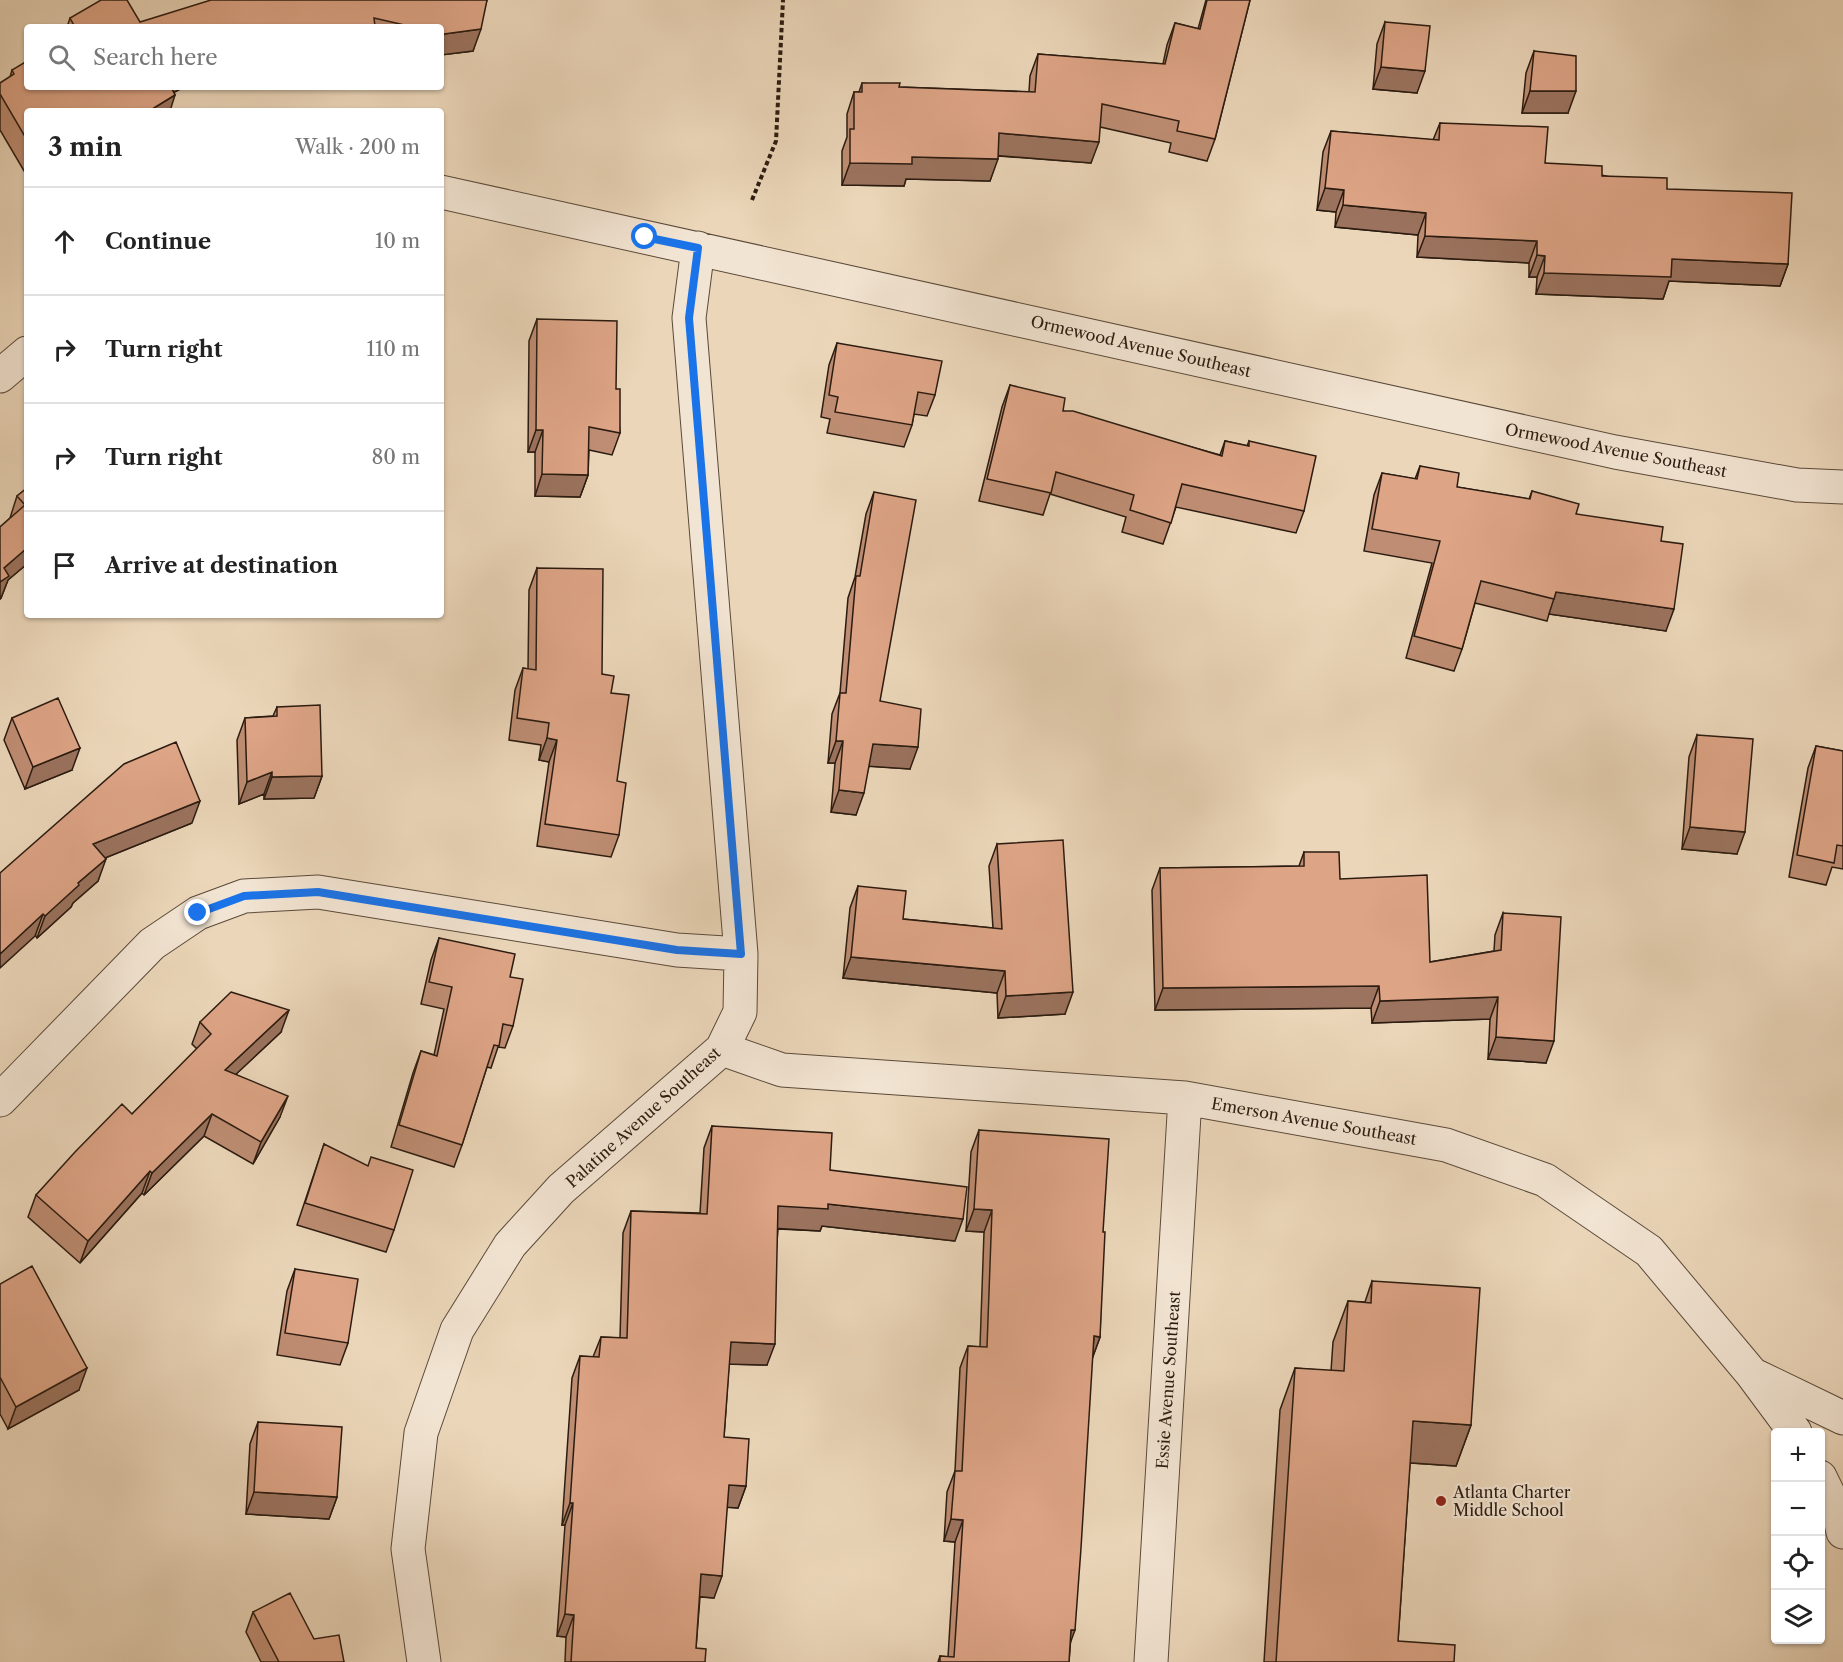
<!DOCTYPE html>
<html lang="en">
<head>
<meta charset="utf-8">
<style>
  body { margin:0; font-family:"Libre Caslon Text",serif; background:#f2f2f2; color:#222 }
  .controls { position:absolute; right:18px; bottom:18px; display:grid; overflow:hidden; border-radius:6px; box-shadow:0 2px 4px #0004 }
  .controls button { width:54px; height:54px; display:grid; place-items:center; padding:0; border:0; border-bottom:2px solid #e0e0e0; background:#fff; color:#222; font:30px sans-serif }
  .stop { position:absolute; width:18px; height:18px; margin:-14px; border:4px solid #1a73e8; border-radius:50%; background:#fff }
  .stop.end { background:#1a73e8; border-color:#fff; box-shadow:0 2px 6px #0008 }
  .list { margin:0; padding:0; list-style:none }
  h2 { display:flex; justify-content:space-between; align-items:center; height:78px; margin:0; padding:0 24px; font-size:26px }
  h2 small { font-size:20px; font-weight:400; color:#767676 }
  .list li { display:grid; grid-template-columns:39px 1fr auto; gap:18px; align-items:center; box-sizing:border-box; height:108px; padding:0 24px; border-top:2px solid #e0e0e0 }
  .list b { display:block; font-size:22px; white-space:nowrap }
  .list em { font-size:20px; font-style:normal; color:#767676 }
  .icon { flex:none; width:33px; height:33px; fill:none; stroke:currentColor; stroke-width:2; stroke-linecap:round; stroke-linejoin:round }
  .map { position:relative; flex:none; width:1843px; height:1662px; overflow:hidden }
  .search { position:absolute; background:#fff; box-shadow:0 2px 4px #0004; left:24px; top:24px; width:420px; height:66px; display:flex; align-items:center; gap:15px; box-sizing:border-box; padding:0 21px; border-radius:6px; color:#767676; font-size:22px }
  .panel { position:absolute; background:#fff; box-shadow:0 2px 4px #0004; left:24px; top:108px; width:420px; height:510px; border-radius:6px }
  .map>svg:first-child { display:block }
</style>
</head>
<body>
<div class="map">
<svg width="1843" height="1662" viewBox="0 0 1843 1662">
  <rect width="100%" height="100%" fill="#ebd6b9"/>
  <filter id="stains"><feTurbulence type="fractalNoise" baseFrequency=".00333" numOctaves="4"/><feColorMatrix values="0 0 0 0 .2 0 0 0 0 .09 0 0 0 0 .02 0 0 0 .5 -.17"/></filter>
  <radialGradient id="worn" r=".72"><stop offset=".6" stop-color="#630" stop-opacity="0"/><stop offset="1" stop-color="#630" stop-opacity=".3"/></radialGradient>
  <g fill="none" stroke-linecap="round" stroke-linejoin="round">
    <defs>
      <path id="minor" d="M441,192L1615,452L1797,485L1843,487
        M0,376L27,353
        M722,1049L782,1070L1185,1098L1446,1145L1545,1180L1649,1251L1752,1374L1795,1432
        M0,1100L152,944L198,913L244,896L318,892L677,950L741,954
        M1756,1376L1843,1418
        M1820,1477L1840,1518L1843,1532
        M424,1662L408,1549L421,1433L457,1330L510,1245L561,1189L722,1049L740,1012L741,954L689,318L698,248
        M1151,1662L1185,1098"/>
    </defs>
    <use href="#minor" stroke="#5b4a3a" stroke-width="35"/>
    <path stroke="#2b1b10" stroke-width="4" stroke-dasharray="4.5 3" stroke-linecap="butt" d="M752,200L776,141L783,0"/>
    <use href="#minor" stroke="#f2e4d2" stroke-width="33"/>
  </g>
  <path fill="#be8d73" stroke="#2b1b10" stroke-width="1.5" d="M487,0L473,51L441,55V27H67L70,18L140,22Z
    M1206,0H1250L1215,139L1207,161L1169,152L1171,143L1100,127L1091,163L998,156L990,181L906,179L904,186L842,185V151L847,137V114L854,92H859L862,83L899,87L1029,92L1030,76L1038,54L1163,64L1167,45L1175,23L1198,29Z
    M1385,22L1417,93L1373,89L1377,44Z
    M1534,51L1568,113H1522L1526,73Z
    M12,70L27,87H184L174,92L27,111V176L0,130V83L10,77Z
    M1440,123L1545,163L1667,189L1788,264L1780,286L1669,281L1663,299L1536,294L1537,277H1529V263L1417,257L1418,235L1335,227L1336,212L1317,210L1323,152L1331,131L1433,140Z
    M537,319L616,389L620,433L612,455L589,450L588,475L580,497L535,496V452H528L529,341Z
    M837,343L935,395L927,416L914,414L912,425L904,447L827,433L830,419L821,417L829,365Z
    M1010,385L1063,411L1220,455L1225,441L1247,446L1249,441L1304,511L1296,533L1176,507L1163,544L1122,532L1126,517L1050,494L1043,515L979,501L1002,407Z
    M1420,466L1457,487L1529,499L1532,491L1576,514L1661,541L1666,631L1549,614L1547,621L1475,603L1462,649L1454,671L1406,658L1432,563L1364,551L1374,495L1382,473L1415,479Z
    M27,488V564L8,580L1,598L0,599V527L10,518L17,496Z
    M874,492L880,701L910,769L869,766L856,815L831,812L835,763H828L832,714L840,693L848,598L855,577L866,514Z
    M537,568L602,674L611,693L619,835L611,857L537,846L549,762L539,760L541,745L509,740L515,690L523,668L528,669L529,590Z
    M277,707L322,776L314,798L264,799V794L239,804L237,740L245,718L273,716Z
    M12,718L72,770L25,789L4,740Z
    M1697,735L1737,854L1682,849L1689,757Z
    M1816,746L1843,751V869L1832,867L1826,885L1789,877L1808,768Z
    M192,823L105,858L98,881L73,903L71,907L37,938L0,873Z
    M997,844L1065,1014L998,1018L997,993L843,978L850,908L858,886L903,919L993,928L989,866Z
    M1304,852L1340,879L1430,962L1494,951L1495,935L1503,913L1546,1063L1488,1059L1490,1019L1372,1023L1371,1008L1155,1010L1152,890L1160,868L1299,866Z
    M439,938L510,977L513,1026L505,1048L498,1047L491,1068L487,1067L462,1145L454,1167L391,1147L413,1073L421,1051L434,1055L444,1009L421,1004L431,960Z
    M200,1022L281,1032L236,1074L280,1117L253,1164L204,1136L144,1195L142,1193L80,1263L28,1217L36,1195L132,1114L197,1049L192,1044Z
    M712,1126L830,1170L955,1241L822,1226L820,1231L778,1229L767,1365L729,1364L724,1437L746,1486L738,1508L727,1507L714,1598L700,1597L696,1648L705,1662H565L566,1637L557,1636L565,1525H562L572,1378L580,1356L593,1357L601,1337L620,1338L623,1233L631,1211L700,1213L704,1148Z
    M979,1130L1103,1232L1100,1337L1092,1359L1069,1662H938L940,1656L948,1657L955,1542L944,1541L947,1492L955,1471L960,1368L968,1346L980,1347L984,1232L966,1231L971,1152Z
    M324,1144L394,1230L386,1252L297,1225Z
    M295,1269L348,1343L340,1365L277,1355L287,1291Z
    M1372,1281L1471,1425L1456,1466L1410,1463L1398,1641L1454,1662H1264L1280,1410L1295,1368L1331,1371L1333,1342L1348,1301L1365,1302Z
    M0,1284L79,1390L8,1429L0,1414Z
    M258,1422L337,1497L329,1519L246,1514L250,1444Z
    M253,1612L314,1639L344,1662H261L246,1632Z"/>
  <path fill="#9b735e" stroke="#2b1b10" stroke-width="1.5" d="M481,29L473,51L441,55V42L444,34Z
    M1381,67L1425,71L1417,93L1373,89Z
    M163,87H184L158,101Z
    M1530,91H1576L1568,113H1522Z
    M175,95L170,111H149Z
    M999,133L1099,142L1091,163L991,155Z
    M912,157L998,159L990,181L906,179L904,186L842,185L850,163Z
    M1325,188L1344,190L1336,212L1317,210Z
    M1343,205L1426,213L1418,235L1335,227Z
    M1425,236L1537,241L1529,263L1417,257Z
    M1537,255L1545,256L1537,277H1529Z
    M1672,259L1788,264L1780,286L1669,281L1663,299L1536,294L1544,273Z
    M536,430H543L535,452H528Z
    M542,474L588,475L580,497L535,496Z
    M27,548V564L8,580L1,598L0,599V579L4,568Z
    M1556,592L1674,609L1666,631L1549,614Z
    M547,738L557,740L549,762L539,760Z
    M836,741H843L835,763H828Z
    M873,744L918,747L910,769L865,766Z
    M80,748L72,770L25,789L33,767Z
    M272,772L264,794L239,804L247,782Z
    M322,776L314,798L264,799L272,777Z
    M839,790L864,793L856,815L831,812Z
    M200,801L192,823L85,866L93,844Z
    M1690,827L1745,832L1737,854L1682,849Z
    M106,859L98,881L73,903L71,907L37,938L45,916L78,883Z
    M43,914L35,936L0,968V954Z
    M851,957L1005,971L997,993L843,978Z
    M1379,986L1371,1008L1155,1010L1163,988Z
    M1073,992L1065,1014L998,1018L1006,996Z
    M1498,997L1490,1019L1372,1023L1380,1001Z
    M289,1010L281,1032L217,1092L225,1070Z
    M1496,1037L1554,1041L1546,1063L1488,1059Z
    M288,1096L280,1117L253,1164L261,1142Z
    M212,1114L204,1136L144,1195L152,1173Z
    M150,1171L142,1193L80,1263L88,1241Z
    M828,1204L963,1219L955,1241L822,1226L820,1231L770,1228L778,1206Z
    M974,1209L992,1210L984,1232L966,1231Z
    M1094,1336L1100,1337L1092,1359Z
    M731,1342L775,1344L767,1365L723,1364Z
    M87,1368L79,1390L8,1429L16,1407Z
    M1413,1421L1471,1425L1456,1466L1398,1462Z
    M729,1485L746,1486L738,1508L721,1507Z
    M254,1492L337,1497L329,1519L246,1514Z
    M570,1503H573L565,1525H562Z
    M951,1519L963,1520L955,1542L944,1541Z
    M701,1574L722,1576L714,1598L693,1596Z
    M565,1614L574,1615L566,1637L557,1636Z
    M1071,1630H1075L1067,1652Z"/>
  <path fill="#dda486" stroke="#2b1b10" stroke-width="1.5" d="M101,0H127L140,22L211,0H487L481,29L444,34L441,33V27H413L374,18L375,26L364,27H75L70,18Z
    M1207,0H1250L1215,139L1177,131L1179,121L1102,104L1099,142L999,133L998,159L912,157V164L850,163V129H854V92H862V83H900L899,87L1035,92L1038,54L1165,64L1175,23L1200,29Z
    M1385,22L1430,26L1425,71L1381,67Z
    M1534,51L1576,56V91H1530Z
    M27,61V87H171L175,95L149,111H27V140L0,94V83L14,74L12,70Z
    M1440,123L1548,127L1545,163L1602,166V176L1667,178V189L1792,193L1788,264L1672,259L1671,277L1544,273L1545,256L1537,255V241L1425,236L1426,213L1343,205L1344,190L1325,188L1331,131L1439,140Z
    M537,319L617,321L616,389H620V433L589,427L588,475L542,474L543,430H536Z
    M837,343L942,361L935,395L918,392L912,425L835,412L838,397L829,395Z
    M1010,385L1065,398L1063,411H1073L1222,456L1225,441L1249,446V441L1316,456L1304,511L1182,484L1171,523L1130,510L1134,495L1056,472L1051,493L987,479Z
    M1420,466L1459,473L1457,487L1530,499L1532,491L1579,504L1576,514L1663,527L1661,541L1683,544L1674,609L1556,592L1554,599L1481,581L1462,649L1414,636L1440,541L1372,529L1382,473L1417,479Z
    M27,488V548L4,568L9,576L0,582V527L25,505L17,496Z
    M874,492L916,500L880,701L921,709L918,747L873,744L864,793L839,790L843,741H836L840,693H846L856,576H860Z
    M537,568L603,569L602,674L614,676L611,693L629,695L617,781L626,783L619,835L545,824L557,740L547,738L549,723L517,718L523,668L536,670Z
    M58,698L80,748L33,767L12,718Z
    M320,705L322,776L272,777V772L247,782L245,718L277,716V707Z
    M1697,735L1753,739L1745,832L1690,827Z
    M176,742L200,801L93,844L106,859L78,883L79,885L45,916L43,914L0,954V873L124,764Z
    M1816,746L1843,751V846L1837,845L1834,863L1797,855Z
    M1063,840L1073,992L1006,996L1005,971L851,957L858,886L906,891L903,919L1002,929L997,844Z
    M1304,852H1339L1340,879L1427,875L1430,962L1501,950L1503,913L1561,917L1554,1041L1496,1037L1498,997L1380,1001L1379,986L1163,988L1160,868L1304,866Z
    M439,938L515,954L510,977L523,979L513,1026L503,1024L499,1046L494,1045L462,1145L399,1125L421,1051L437,1056L452,987L429,982Z
    M231,992L289,1010L225,1070L288,1096L261,1142L212,1114L152,1173L150,1171L88,1241L36,1195L75,1152L122,1104L132,1114L211,1034L200,1022Z
    M712,1126L832,1133L830,1170L967,1187L963,1219L828,1204V1209L778,1206L775,1344L731,1342L724,1437L749,1439L746,1486L729,1485L722,1576L701,1574L696,1648L706,1649L705,1662H571L574,1615L565,1614L573,1503H570L580,1356L599,1357L601,1337L627,1338L631,1211L707,1214Z
    M979,1130L1109,1139L1103,1232H1105L1100,1337L1094,1336L1081,1548L1075,1630H1071L1069,1662H940V1656L954,1657L963,1520L951,1519L955,1471H962L968,1346L987,1347L992,1210L974,1209Z
    M324,1144L368,1166L371,1157L413,1170L394,1230L305,1203Z
    M32,1266L87,1368L16,1407L0,1377V1284Z
    M295,1269L358,1279L348,1343L285,1333Z
    M1372,1281L1480,1288L1471,1425L1413,1421L1398,1641L1455,1645L1454,1662H1276L1295,1368L1344,1371L1348,1301L1371,1303Z
    M258,1422L342,1427L337,1497L254,1492Z
    M290,1593L314,1639L339,1635L344,1662H279L253,1612Z"/>
  <g fill="none" stroke-linecap="round" stroke-linejoin="round">
    <path stroke="#1a73e8" stroke-width="8" d="M198,913L244,896L318,892L677,950L741,954L689,318L698,248L645,237"/>
  </g>
  <circle fill="#8f2418" stroke="#f2e4d2" stroke-width="2" cx="1441" cy="1501" r="6"/>
  <g text-anchor="middle" stroke-width="4.5" stroke-linejoin="round" paint-order="stroke">
    <g font-size="16" fill="#2b1b10" stroke="#f2e4d2">
      <text transform="translate(1141 346) rotate(13)" y="6">Ormewood Avenue Southeast</text>
      <text transform="translate(1616 450) rotate(11)" y="6">Ormewood Avenue Southeast</text>
      <text transform="translate(643 1117) rotate(-42)" y="6">Palatine Avenue Southeast</text>
      <text transform="translate(1314 1121) rotate(10)" y="6">Emerson Avenue Southeast</text>
      <text transform="translate(1168 1380) rotate(-86)" y="6">Essie Avenue Southeast</text>
    </g>
    <g font-size="16" fill="#2b1b10" stroke="#f2e4d2" text-anchor="start">
      <text x="1453" y="1498">Atlanta Charter<tspan x="1453" dy="18">Middle School</tspan></text>
    </g>
  </g>
  <rect width="100%" height="100%" filter="url(#stains)"/>
  <rect width="100%" height="100%" fill="url(#worn)"/>
</svg>
<div class="controls">
<button>+</button>
<button>−</button>
<button><svg class="icon" aria-label="locate" viewBox="0 0 24 24"><circle cx="12" cy="12" r="6"/><path d="M12 2v4M12 18v4M2 12h4M18 12h4"/></svg></button>
<button><svg class="icon" aria-label="layers" viewBox="0 0 24 24"><path d="M12 4l9 5-9 5-9-5zM3 14l9 5 9-5"/></svg></button>
</div>
<div class="stop" style="left:645px;top:237px"></div>
<div class="stop end" style="left:198px;top:913px"></div>
<div class="search"><svg class="icon" aria-label="search" viewBox="0 0 24 24"><circle cx="10" cy="10" r="6"/><path d="M15 15l6 6"/></svg>Search here</div>
<section class="panel">
<h2>3 min<small>Walk · 200 m</small></h2>
<ul class="list">
<li><svg class="icon" aria-label="ahead" viewBox="0 0 24 24"><path d="M12 20V5M6 11l6-6 6 6"/></svg><div><b>Continue</b></div><em>10 m</em></li>
<li><svg class="icon" aria-label="right" viewBox="0 0 24 24"><path d="M7 20v-9h11M14 6l5 5-5 5"/></svg><div><b>Turn right</b></div><em>110 m</em></li>
<li><svg class="icon" aria-label="right" viewBox="0 0 24 24"><path d="M7 20v-9h11M14 6l5 5-5 5"/></svg><div><b>Turn right</b></div><em>80 m</em></li>
<li><svg class="icon" aria-label="arrive" viewBox="0 0 24 24"><path d="M6 21V4h12l-3 4 3 4H6"/></svg><div><b>Arrive at destination</b></div></li>
</ul>
</section>
</div>
</body>
</html>
